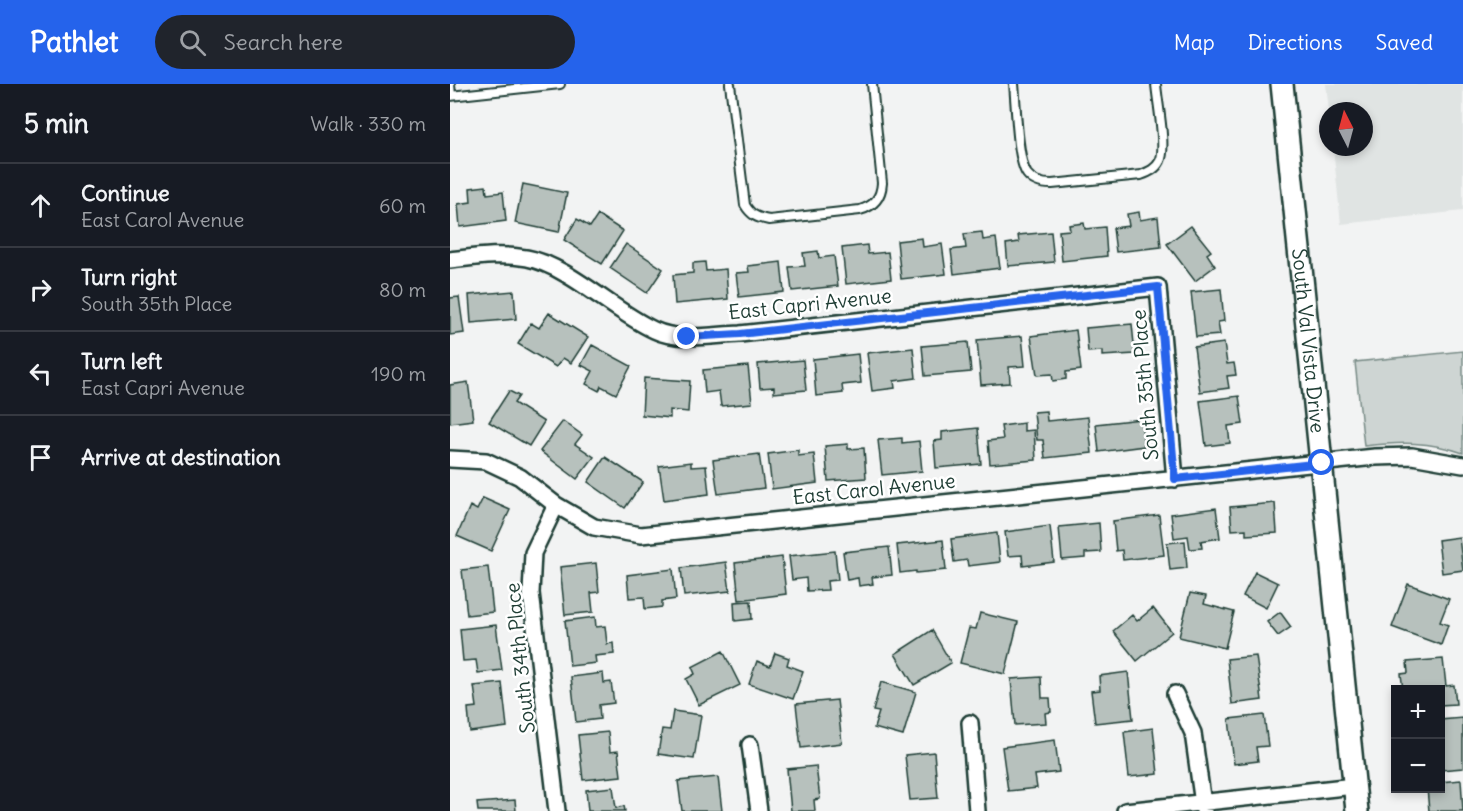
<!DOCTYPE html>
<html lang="en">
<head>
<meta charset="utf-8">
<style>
  body { margin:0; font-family:Delius,sans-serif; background:#20242c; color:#f1f3f6 }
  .controls { position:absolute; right:18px; bottom:18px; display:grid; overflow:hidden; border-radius:0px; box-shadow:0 3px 9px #0003 }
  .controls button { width:54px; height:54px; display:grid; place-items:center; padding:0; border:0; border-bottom:2px solid #363941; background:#171b24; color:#f1f3f6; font:30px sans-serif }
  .compass { position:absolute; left:869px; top:18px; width:54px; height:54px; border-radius:50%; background:#171b24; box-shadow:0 3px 9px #0003; rotate:354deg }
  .stop { position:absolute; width:18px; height:18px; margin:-14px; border:4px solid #2563eb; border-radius:50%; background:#fff }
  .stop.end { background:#2563eb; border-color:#fff; box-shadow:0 2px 6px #0008 }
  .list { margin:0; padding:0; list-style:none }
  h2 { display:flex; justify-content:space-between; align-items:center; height:78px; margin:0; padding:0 24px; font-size:26px }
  h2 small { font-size:20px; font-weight:400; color:#9ea1a6 }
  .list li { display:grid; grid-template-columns:39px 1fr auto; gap:18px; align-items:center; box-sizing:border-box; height:84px; padding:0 24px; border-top:2px solid #363941 }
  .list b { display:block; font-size:22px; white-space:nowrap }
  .list p { margin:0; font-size:20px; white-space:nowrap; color:#9ea1a6 }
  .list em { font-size:20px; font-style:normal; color:#9ea1a6 }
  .icon { flex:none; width:33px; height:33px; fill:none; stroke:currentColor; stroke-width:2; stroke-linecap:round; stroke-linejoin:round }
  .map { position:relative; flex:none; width:1013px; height:727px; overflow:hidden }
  header { display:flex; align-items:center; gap:36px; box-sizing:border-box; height:84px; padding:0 30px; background:#2563eb; color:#fff }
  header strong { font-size:28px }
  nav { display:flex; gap:33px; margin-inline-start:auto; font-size:21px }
  .search { width:420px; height:54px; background:#20242c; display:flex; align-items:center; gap:15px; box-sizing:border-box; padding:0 21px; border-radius:33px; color:#9ea1a6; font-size:22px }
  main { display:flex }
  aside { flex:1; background:#171b24 }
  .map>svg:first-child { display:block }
</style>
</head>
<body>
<header>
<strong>Pathlet</strong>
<div class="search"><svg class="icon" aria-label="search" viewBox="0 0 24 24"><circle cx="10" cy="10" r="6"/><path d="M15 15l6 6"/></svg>Search here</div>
<nav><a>Map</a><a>Directions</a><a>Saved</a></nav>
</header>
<main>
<aside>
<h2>5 min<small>Walk · 330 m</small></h2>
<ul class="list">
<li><svg class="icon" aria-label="ahead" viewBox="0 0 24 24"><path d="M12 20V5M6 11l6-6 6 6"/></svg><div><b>Continue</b><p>East Carol Avenue</p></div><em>60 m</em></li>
<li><svg class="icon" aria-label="right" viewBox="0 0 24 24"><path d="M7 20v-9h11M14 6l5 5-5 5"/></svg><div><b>Turn right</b><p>South 35th Place</p></div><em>80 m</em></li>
<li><svg class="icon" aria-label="left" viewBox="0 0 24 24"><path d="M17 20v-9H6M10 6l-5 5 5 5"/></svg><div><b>Turn left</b><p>East Capri Avenue</p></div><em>190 m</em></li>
<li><svg class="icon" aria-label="arrive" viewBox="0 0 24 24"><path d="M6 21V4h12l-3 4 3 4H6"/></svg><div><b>Arrive at destination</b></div></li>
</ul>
</aside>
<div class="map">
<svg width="1013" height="727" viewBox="0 0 1013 727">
  <rect width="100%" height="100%" fill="#f2f3f3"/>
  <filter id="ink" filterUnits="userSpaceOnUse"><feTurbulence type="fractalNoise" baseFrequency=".0167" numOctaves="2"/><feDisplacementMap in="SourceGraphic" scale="12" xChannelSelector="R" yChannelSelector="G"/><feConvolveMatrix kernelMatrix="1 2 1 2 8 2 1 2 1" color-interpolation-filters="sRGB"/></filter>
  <g filter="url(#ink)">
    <path fill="#e0e4e3" d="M876,0H1013V127L891,140L883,63H914V27H879Z"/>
    <path fill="#ced5d3" stroke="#768984" stroke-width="1.5" d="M1013,267V369C979,357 950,358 914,362L905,278Z"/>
    <path fill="#b7c1bd" stroke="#1f3d34" stroke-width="1.5" d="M73,100L117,109L109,148L65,139Z
      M36,102L37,110L53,108L56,137L10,143L8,120L21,118L20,104Z
      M689,128L690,136L708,133L711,163L666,168L663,144L679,142L677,130Z
      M148,131L173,147L152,180L114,156L127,135L140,143Z
      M634,139L635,145L655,143L657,172L612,177L609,147L620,146L619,141Z
      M741,142L761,167L757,170L765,182L745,197L717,160Z
      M532,148L533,156L546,154L550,184L504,190L501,166L516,164L514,150Z
      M601,148L604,178L558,182L556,160L569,158L568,151Z
      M472,154L473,163L492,160L496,190L451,195L447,157Z
      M176,160L213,185L197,209L160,184Z
      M417,161L418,170L438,168L441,195L396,200L392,164Z
      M368,167L369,174L384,172L388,202L342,207L339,183L355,182L353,169Z
      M255,178L256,187L276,185L278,215L225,220L223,191L243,189V179Z
      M331,178L334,208L289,213L286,189L299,188L298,182Z
      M771,205L774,237L768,238L770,251L746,253L741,208Z
      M64,207L66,235L21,239L19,211Z
      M9,213L14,249L0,251V214Z
      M99,229L138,253L121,279L113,274L106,283L68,260L81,239L89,244Z
      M682,240L685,270L652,272V267L638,268L636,244Z
      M626,246L631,286L616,288V295L603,297L602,290L587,291L581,252Z
      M572,252L575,282L559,283L560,299L531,301L527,256Z
      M518,258L521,288L475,292L472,262Z
      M774,259L777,280L784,279L786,291L777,292L779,304L750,308L744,263Z
      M142,261L181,282L166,310L151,302L149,307L136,300L143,287L131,281Z
      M463,264L466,294L444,297L445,304L422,307L417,269Z
      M408,270L411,299L392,301L393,309L366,312L363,275Z
      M353,276L356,306L324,309V303L310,304L308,280Z
      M298,282L302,319L271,322L269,307L255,309L253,286Z
      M194,294L240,297L238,328L220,326V334L192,331Z
      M18,298L23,336L0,339V301Z
      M59,307L69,312L64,319L94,338L79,362L39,338Z
      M789,312L793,340L778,342L780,359L756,362L750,317Z
      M596,327L597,337L638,333L642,369L595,374L593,356H587L584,328Z
      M691,335L694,362L649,368L646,340Z
      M113,337L132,351L125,360L144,373L127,395L90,367Z
      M574,339V347L584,346L586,376L540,380L538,357L553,355L551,342Z
      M528,344L531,380L486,384L484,357L492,356V348Z
      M452,354V359L469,357L472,387L432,391L428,356Z
      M398,360V365L414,364L416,394L378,397L375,362Z
      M348,366V372L364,370L367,399L322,405L318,370Z
      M309,370L314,404L268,410L263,376Z
      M155,373L193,398L175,424L138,398Z
      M241,378V383L256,382L259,410L214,416L209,382Z
      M33,414L60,426L41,467L7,452L20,422L27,426Z
      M825,419L827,449L796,451V445L782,446L780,423Z
      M766,424L770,454L751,457L752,464L740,465L738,452L724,454L721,430Z
      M709,431L714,471L673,476L672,466L666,467L663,437Z
      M649,439L651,468L635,469V474L612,476L609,443Z
      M600,442L604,478L573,482L572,471L558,472L555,448Z
      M547,449L550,478L518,482L517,476L504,478L501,455Z
      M1009,453L1013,486L992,489L988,456Z
      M493,456L496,486L466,489V487L450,489L447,461Z
      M735,457L737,484L720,486L717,459Z
      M439,463L442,491L422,493L423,500L409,502L408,494L397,496L393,468Z
      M385,467L388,496L377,497L378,506L357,507L356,494L342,496L339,472Z
      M332,473L336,510L289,516L285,479Z
      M276,478L280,507L234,512L231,484Z
      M146,479L149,508L141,509L143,528L115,531L110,483Z
      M38,483L43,528L17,531L12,486Z
      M223,485L226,515L212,517V523L195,525L194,513L179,514L177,491Z
      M805,488L828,499L816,524L793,512Z
      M958,500L999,515L990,538L998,541L991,561L942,543Z
      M740,509L756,512L754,520L784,528L775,564L729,553Z
      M301,517L302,535L285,537L284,518Z
      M703,524L722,548L687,577L663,547L682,531L687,537Z
      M830,528L841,543L828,552L817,538Z
      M530,529L568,538L555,590L510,579L519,544L526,545Z
      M145,533L146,543L155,542L157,560L163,559L164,570L145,572L146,579L120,582L115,537Z
      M46,541L52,586L28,589L26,576L13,577L10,545Z
      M482,546L501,579L464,601L445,570Z
      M273,567L290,601L249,621L236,595L245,590L242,583Z
      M325,569L339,574L337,581L353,587L343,615L299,600L307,577L320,582Z
      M806,572L812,616L782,620L777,575Z
      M993,575L996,602L1004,601L1006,620L990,621V606H953L951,590L958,589L957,578Z
      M678,588L683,635L645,639L641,607L650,606L649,592Z
      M153,589L154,599L161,598L164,619L149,621L150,635L126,638L121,593Z
      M591,593L592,614H600L601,628L595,629L596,639L565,641L561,595Z
      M431,598L466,608L453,652L424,644L429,628L423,627Z
      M52,599L57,643L20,648L18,624L27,623L24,602Z
      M387,616L392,659L351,664L346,620Z
      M223,627L251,631L244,675L208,670L212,645L220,646Z
      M814,631L818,662L806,663L808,677L784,680L779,635Z
      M1013,634V684L990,686V636Z
      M703,644L708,690L679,693L674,648Z
      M158,648L160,668L168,667L171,692L133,696L128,651Z
      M605,656L609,688L585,691L587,704L558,707L552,663Z
      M484,668L488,714L460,716L455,671Z
      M366,682L370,715L364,716L365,727H341L337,685Z
      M268,693L272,727H232L228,697Z
      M1011,696L1013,727H979L977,704H990V698Z
      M163,703L166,724L174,722L175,727H138L136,706Z
      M65,716L66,727H28L27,719Z"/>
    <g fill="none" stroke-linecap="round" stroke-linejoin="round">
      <defs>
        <path id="service" d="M0,0L1,12
          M280,0L295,121C301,131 307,134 319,136L410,126C424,122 431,114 432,99L422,0
          M564,0C566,19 567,76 577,90C583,98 592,100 602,100L691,91C699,88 706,85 710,77C717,64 707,16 706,0
          M0,12L110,0"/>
        <path id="minor" d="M0,176C26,173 51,169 77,174C119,182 164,228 204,246C229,258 263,251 290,250L708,203L725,395
          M0,375L36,377L70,393L106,421L144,443L191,451L925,373L962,372L1013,381
          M106,421L83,469L81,509L107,727
          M725,610L743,649L754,727
          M520,639L527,727
          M300,661L309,727
          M675,727L904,702"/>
        <g id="secondary">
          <path id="s1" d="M832,0L907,727"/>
        </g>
      </defs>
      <use href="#service" stroke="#1f3d34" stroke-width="12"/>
      <use href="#minor" stroke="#1f3d34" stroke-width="20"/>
      <use href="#secondary" stroke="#1f3d34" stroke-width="26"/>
      <use href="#service" stroke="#fff" stroke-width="8"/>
      <use href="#minor" stroke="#fff" stroke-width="15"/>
      <use href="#secondary" stroke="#fff" stroke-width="21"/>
    </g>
  </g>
  <g fill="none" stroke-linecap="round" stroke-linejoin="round" filter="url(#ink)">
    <path stroke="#2563eb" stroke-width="8" d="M237,253L290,250L708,203L725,395L872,379"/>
  </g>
  <g text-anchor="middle" stroke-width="5" stroke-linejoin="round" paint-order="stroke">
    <g font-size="20" fill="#1f3d34" stroke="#fff">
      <text transform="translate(360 220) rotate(-6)" y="7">East Capri Avenue</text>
      <text dy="7" stroke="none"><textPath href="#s1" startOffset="258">South Val Vista Drive</textPath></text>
      <text transform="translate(695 301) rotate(-95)" y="7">South 35th Place</text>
      <text transform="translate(424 405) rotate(-6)" y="7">East Carol Avenue</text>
      <text transform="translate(70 574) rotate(-96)" y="7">South 34th Place</text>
    </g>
  </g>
</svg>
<div class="controls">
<button>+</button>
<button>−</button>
</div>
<svg class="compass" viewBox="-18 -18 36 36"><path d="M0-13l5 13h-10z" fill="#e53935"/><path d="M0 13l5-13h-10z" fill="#9ea1a6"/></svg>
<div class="stop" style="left:872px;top:379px"></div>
<div class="stop end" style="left:237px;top:253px"></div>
</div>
</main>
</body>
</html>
